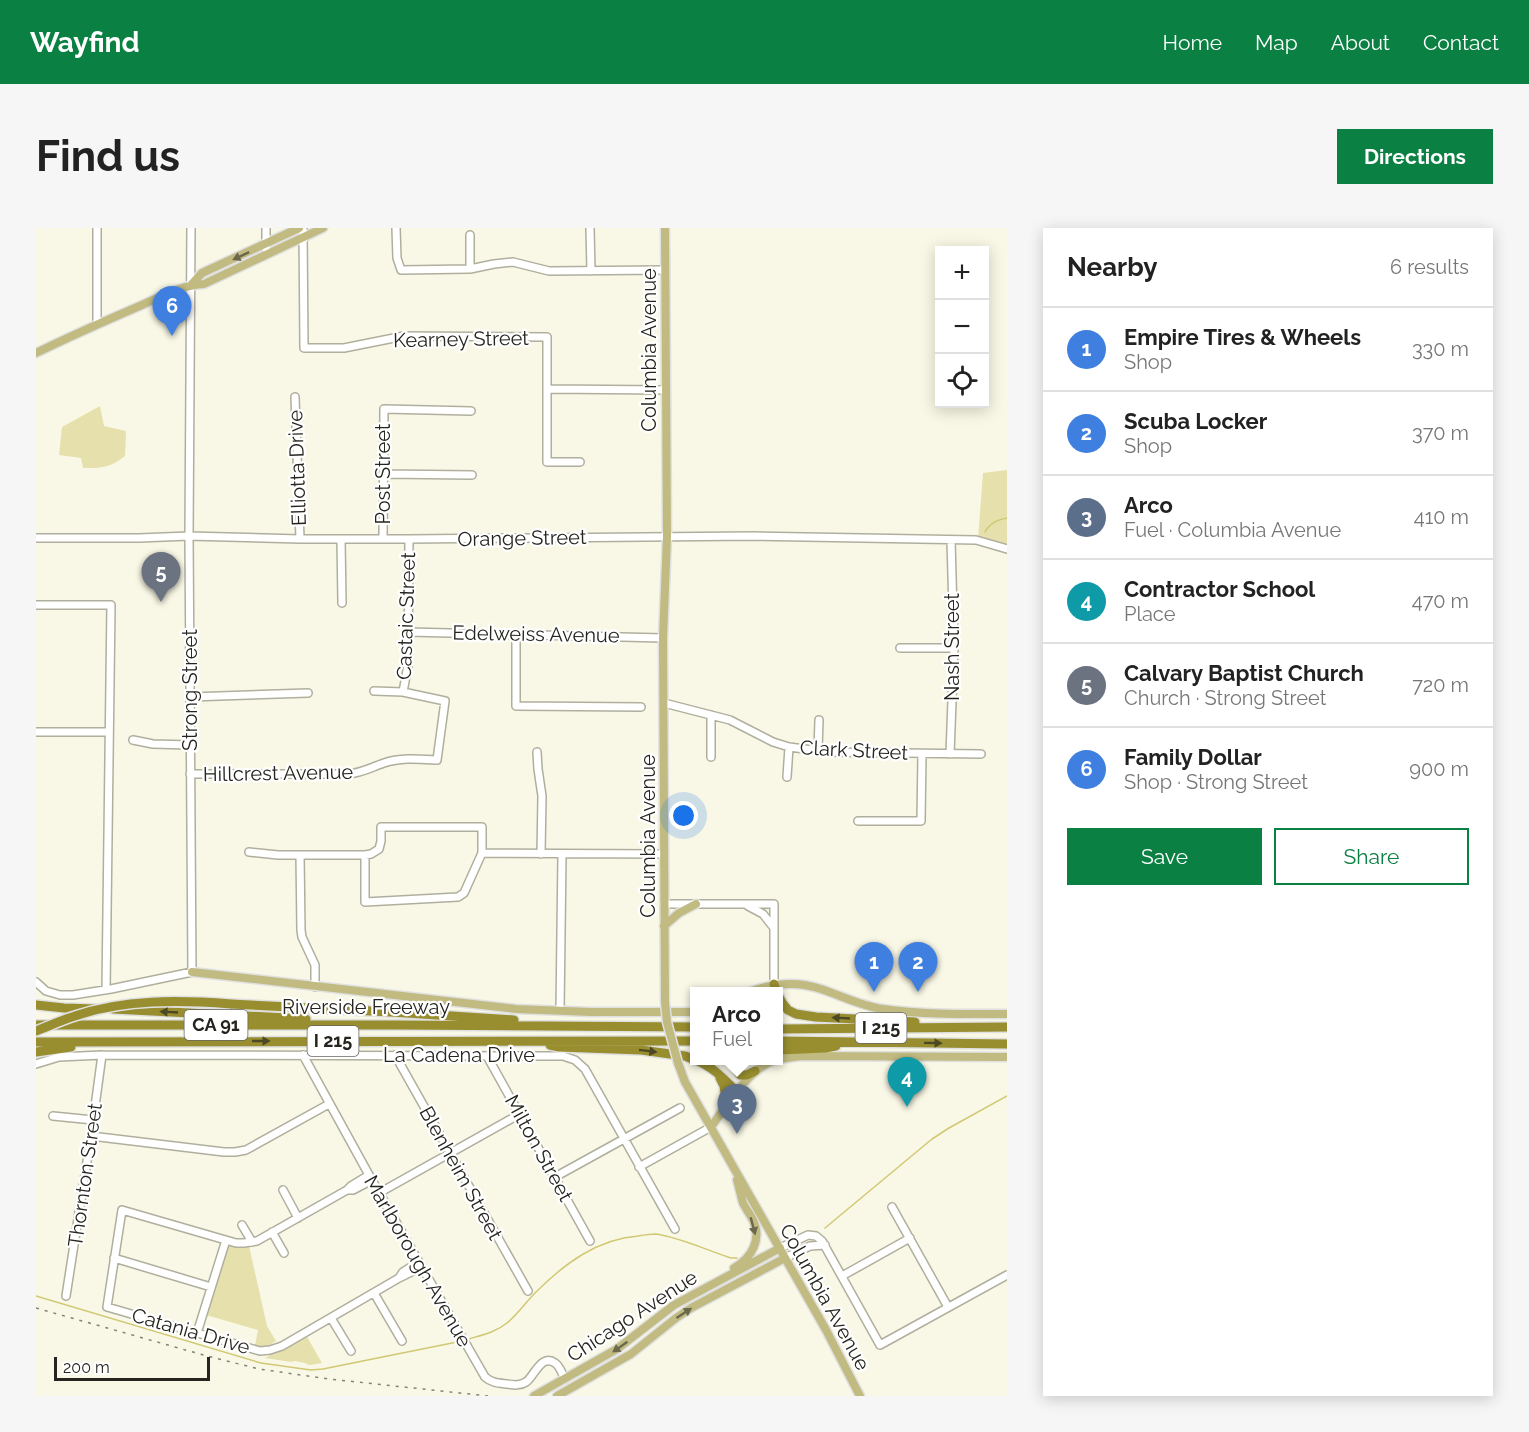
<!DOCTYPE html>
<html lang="en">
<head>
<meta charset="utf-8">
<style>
  body { margin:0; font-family:Raleway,sans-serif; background:#f6f6f6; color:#222 }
  .controls { position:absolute; right:18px; top:18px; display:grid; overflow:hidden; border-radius:0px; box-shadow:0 3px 15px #0003 }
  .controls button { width:54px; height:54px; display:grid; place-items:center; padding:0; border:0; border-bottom:2px solid #e0e0e0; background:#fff; color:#222; font:30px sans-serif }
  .scale { position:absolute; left:18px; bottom:15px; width:156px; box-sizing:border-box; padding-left:6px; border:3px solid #25241e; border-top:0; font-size:16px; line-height:21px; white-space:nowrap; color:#25241e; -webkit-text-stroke:4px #fff; paint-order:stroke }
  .you { position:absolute; left:648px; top:588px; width:21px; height:21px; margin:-15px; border:4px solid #fff; border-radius:50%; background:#1a73e8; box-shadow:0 0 0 9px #1a73e833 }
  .badge { display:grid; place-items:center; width:39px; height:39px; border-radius:50%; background:#0b8043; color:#fff; font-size:20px; font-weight:700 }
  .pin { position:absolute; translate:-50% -50px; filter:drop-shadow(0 2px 3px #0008) }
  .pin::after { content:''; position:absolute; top:32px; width:21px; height:18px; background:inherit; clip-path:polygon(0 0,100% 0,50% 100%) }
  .popup { position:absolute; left:654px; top:759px; width:93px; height:78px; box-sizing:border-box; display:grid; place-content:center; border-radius:0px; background:#fff; filter:drop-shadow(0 2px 4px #0005); font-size:20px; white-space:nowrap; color:#767676 }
  .popup b { font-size:22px; color:#222 }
  .popup::after { content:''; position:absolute; left:50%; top:100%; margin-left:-12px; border:12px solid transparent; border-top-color:#fff }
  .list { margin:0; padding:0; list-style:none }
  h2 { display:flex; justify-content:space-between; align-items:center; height:78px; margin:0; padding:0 24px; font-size:26px }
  h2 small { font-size:20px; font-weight:400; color:#767676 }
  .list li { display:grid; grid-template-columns:39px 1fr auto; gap:18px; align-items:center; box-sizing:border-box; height:84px; padding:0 24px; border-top:2px solid #e0e0e0 }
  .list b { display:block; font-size:22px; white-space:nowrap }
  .list p { margin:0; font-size:20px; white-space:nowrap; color:#767676 }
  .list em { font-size:20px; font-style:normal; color:#767676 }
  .actions { display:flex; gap:12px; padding:18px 24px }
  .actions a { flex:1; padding:14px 0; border:2px solid #0b8043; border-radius:0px; text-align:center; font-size:21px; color:#0b8043 }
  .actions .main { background:#0b8043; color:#fff }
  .icon { flex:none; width:33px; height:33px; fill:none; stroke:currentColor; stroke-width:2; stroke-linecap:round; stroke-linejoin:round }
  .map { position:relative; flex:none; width:971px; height:1168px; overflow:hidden; border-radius:0px }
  header { display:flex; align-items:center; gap:36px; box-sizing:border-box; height:84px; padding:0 30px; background:#0b8043; color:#fff }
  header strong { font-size:28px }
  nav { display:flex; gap:33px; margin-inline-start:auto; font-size:21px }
  .intro { display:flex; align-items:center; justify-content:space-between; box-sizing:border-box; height:144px; padding:0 36px }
  h1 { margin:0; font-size:42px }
  .button { padding:15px 27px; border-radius:0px; background:#0b8043; color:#fff; font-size:21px; font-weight:700 }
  main { display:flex; gap:36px; padding:0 36px }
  aside { flex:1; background:#fff; border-radius:0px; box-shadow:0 3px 15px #0003 }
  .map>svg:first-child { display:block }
</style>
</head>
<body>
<header>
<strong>Wayfind</strong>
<nav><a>Home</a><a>Map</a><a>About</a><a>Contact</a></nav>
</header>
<div class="intro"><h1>Find us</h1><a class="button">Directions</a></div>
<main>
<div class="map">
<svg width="971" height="1168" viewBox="0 0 971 1168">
  <rect width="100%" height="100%" fill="#f9f8e6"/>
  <path fill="#e5e0ac" d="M64,178L68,198L90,203L89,228C74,240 66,240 47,240L45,230L23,227L26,199Z
    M971,242V319L942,311L947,245Z
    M191,1016L213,1018L231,1098L240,1113L230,1119L219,1118L222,1102L170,1087Z
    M270,1107L286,1135L273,1137L269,1135L259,1133L255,1134L229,1130Z"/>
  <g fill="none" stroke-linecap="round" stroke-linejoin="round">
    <path stroke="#d1c874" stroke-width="1.5" d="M949,304C954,295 961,292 971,290
      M789,1000L896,911L913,900L971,868
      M0,1068L225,1135L275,1142L287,1141L421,1114
      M433,1111C446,1107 460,1104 471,1095C482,1086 490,1074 499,1065C528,1036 561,1011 602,1008C608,1007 614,1006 620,1006C646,1010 670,1022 695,1030H701"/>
    <defs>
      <path id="minor" d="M230,0V20
        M267,0L268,120H308L368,108L511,109V234H544
        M360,0L361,30L365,42L434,41L458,36L477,34L513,43L629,42
        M554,0L555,43
        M434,41V7
        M61,96V0
        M511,161L630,162
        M259,169L264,311
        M347,246L436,247
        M0,310H103L153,308L264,311H373L718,308L940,312L971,321
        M305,311L306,375
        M347,311L348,181L435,183
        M0,377H75L70,762
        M373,404L627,410
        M480,405V478L605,479
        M864,420H918
        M367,464L372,437L373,311
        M154,469L272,465
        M628,475L694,492L737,514L753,519L792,524L945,526
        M0,504H73
        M97,512L117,516L154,517
        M782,522L783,492
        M501,524L502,541L506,568L505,626
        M914,526L918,420L915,312
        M675,529V487
        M154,546H312C326,545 336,539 348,535C365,529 384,531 401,532L409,473L367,464L338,463
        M751,549L753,519
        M822,593H885L886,526
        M213,624L242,627H329L335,626L343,621L345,613V599H446V625L428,665L422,669L329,674V627
        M446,625L628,626
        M264,627L265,702L266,709L279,737V759
        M628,676H738V756
        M712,678L727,686L738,700
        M0,754L10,763L24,767H37L75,761L156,744L153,308L155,0
        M524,783L526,626
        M267,827L333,947L449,1149C456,1155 462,1155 471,1156C478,1157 484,1158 490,1154C498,1149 505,1125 519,1135C524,1138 526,1146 529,1151
        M359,827L492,1063
        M451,828L554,1013
        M0,836L23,829L66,827L527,828L539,832L549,841L639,1001
        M17,888L57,892
        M55,908L188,924H199L210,922L293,876
        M603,939L675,899
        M333,947L315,958L311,962L221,1013L208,1015H200L86,982L71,1079L224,1123L234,1122L246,1118L363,1050L385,1039
        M519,949L644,880
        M247,962L262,990
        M311,962H317L336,952
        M343,965L484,886
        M856,979L912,1079
        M206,997L216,1014
        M236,1004L248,1025
        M744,1020L772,1007L780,1008L786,1013L844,1117L971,1047
        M78,1030L175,1059
        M749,1030L774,1018L789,1017
        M806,1048L874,1010
        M363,1050L367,1044L383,1034
        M338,1065L366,1113
        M30,1068L55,908L66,827
        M295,1090L315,1123
        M161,1105L190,1012"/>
      <path id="major" d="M155,57L166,45L263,0
        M0,125C35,108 71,92 106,77C126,68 146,57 168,56L287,0
        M628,698L643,685L660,676
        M156,744L480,781L555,784H659
        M713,764C737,755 761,753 785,761C806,768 825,778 847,781C888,787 930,786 971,786
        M629,774L627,410L631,309L629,0
        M743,831L766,828L971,829
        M642,835L649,854L790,1102L824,1168
        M675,899C691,877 711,843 738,832
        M698,1040C716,1030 726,1011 717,992C714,986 710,981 707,975C705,968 703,959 701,952
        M498,1168L581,1121L638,1077L744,1020
        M521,1168L595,1126L640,1090L655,1080L749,1030"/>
      <path id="highway" d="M738,756L741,764
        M743,769L747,776L752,782L760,786L780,789L879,794
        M195,776L355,784L478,792
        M0,777L28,780L60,781
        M77,781L270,791
        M0,797H359L659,799
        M743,801L971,799
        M743,813L971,816
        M0,814L659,813
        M514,817L523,819L605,822L649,828L659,832
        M743,822L789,820L800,818
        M0,824L35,819
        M660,832C677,839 688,851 701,864
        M700,832L699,840L704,847H711L719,843
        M684,850L688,858L691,877"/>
    </defs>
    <use href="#minor" stroke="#b0af9e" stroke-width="10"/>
    <use href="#major" stroke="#e0e0e0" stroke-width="11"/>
    <use href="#highway" stroke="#e0e0e0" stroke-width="12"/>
    <use href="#minor" stroke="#fff" stroke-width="7"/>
    <use href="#major" stroke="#c1bb82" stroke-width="8"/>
    <use href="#highway" stroke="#988e2f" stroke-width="9"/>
    <path stroke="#838277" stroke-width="1.5" stroke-dasharray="3 6" stroke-linecap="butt" d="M0,1080L171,1128L223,1141L293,1151L452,1168"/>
    <defs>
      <path id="major-bridge" d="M629,774L631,794L642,835"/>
      <path id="highway-bridge" d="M0,803C13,798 26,792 39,788C88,771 143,772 195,776"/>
    </defs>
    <use href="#major-bridge" stroke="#e0e0e0" stroke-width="11" stroke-linecap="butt"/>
    <use href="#highway-bridge" stroke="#e0e0e0" stroke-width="12" stroke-linecap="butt"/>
    <use href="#major-bridge" stroke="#c1bb82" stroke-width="8"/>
    <use href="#highway-bridge" stroke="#988e2f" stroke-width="9"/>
  </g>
  <defs><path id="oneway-solid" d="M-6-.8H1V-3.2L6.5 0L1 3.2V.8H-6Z" transform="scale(1.5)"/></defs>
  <g fill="#6b684b">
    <use href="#oneway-solid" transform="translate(205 28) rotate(155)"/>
    <use href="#oneway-solid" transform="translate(717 998) rotate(75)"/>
    <use href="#oneway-solid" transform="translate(648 1085) rotate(-33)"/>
    <use href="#oneway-solid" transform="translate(584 1119) rotate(145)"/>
  </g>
  <g fill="#4d4924">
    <use href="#oneway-solid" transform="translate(133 784) rotate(-177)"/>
    <use href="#oneway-solid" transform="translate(805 790) rotate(-177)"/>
    <use href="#oneway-solid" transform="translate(225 813)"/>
    <use href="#oneway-solid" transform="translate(897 815) rotate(1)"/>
    <use href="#oneway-solid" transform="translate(612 823) rotate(7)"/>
  </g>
  <g text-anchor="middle" stroke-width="4.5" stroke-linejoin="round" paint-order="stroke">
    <g fill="#fff" stroke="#666662" stroke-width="1.5">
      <rect x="148.5" y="782" width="63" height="30" rx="4.5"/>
      <rect x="819.5" y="785" width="51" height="30" rx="4.5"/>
      <rect x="271.5" y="798" width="51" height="30" rx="4.5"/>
    </g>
    <g font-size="18" font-weight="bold" fill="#25241e">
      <text x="180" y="803">CA 91</text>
      <text x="845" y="806">I 215</text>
      <text x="297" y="819">I 215</text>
    </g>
    <g font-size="20" fill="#25241e" stroke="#fff">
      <text transform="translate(425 111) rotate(-1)" y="7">Kearney Street</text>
      <text transform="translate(613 122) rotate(-90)" y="7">Columbia Avenue</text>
      <text transform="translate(261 240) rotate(-92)" y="7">Elliotta Drive</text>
      <text transform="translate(347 246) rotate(-90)" y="7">Post Street</text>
      <text transform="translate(486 310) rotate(-1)" y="7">Orange Street</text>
      <text transform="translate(370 388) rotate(-88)" y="7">Castaic Street</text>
      <text transform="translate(500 406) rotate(1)" y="7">Edelweiss Avenue</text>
      <text transform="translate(916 419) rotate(-90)" y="7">Nash Street</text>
      <text transform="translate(154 462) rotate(-90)" y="7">Strong Street</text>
      <text transform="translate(818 522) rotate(3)" y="7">Clark Street</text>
      <text transform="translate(242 545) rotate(-1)" y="7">Hillcrest Avenue</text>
      <text transform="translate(612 608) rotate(-90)" y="7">Columbia Avenue</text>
      <text x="330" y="786">Riverside Freeway</text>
      <text x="423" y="834">La Cadena Drive</text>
      <text transform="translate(503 920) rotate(61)" y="7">Milton Street</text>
      <text transform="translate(425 945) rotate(61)" y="7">Blenheim Street</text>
      <text transform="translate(49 947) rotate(-82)" y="7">Thornton Street</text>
      <text transform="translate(382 1033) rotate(60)" y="7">Marlborough Avenue</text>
      <text transform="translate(789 1069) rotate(61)" y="7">Columbia Avenue</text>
      <text transform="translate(596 1088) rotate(-33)" y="7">Chicago Avenue</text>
      <text transform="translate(155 1103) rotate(16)" y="7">Catania Drive</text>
    </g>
  </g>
</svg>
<div class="controls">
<button>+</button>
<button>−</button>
<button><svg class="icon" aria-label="locate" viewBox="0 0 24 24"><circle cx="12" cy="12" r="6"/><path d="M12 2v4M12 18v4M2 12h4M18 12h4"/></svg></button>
</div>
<div class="scale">200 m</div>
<div class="you"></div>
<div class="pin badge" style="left:838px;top:764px;background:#3f7fe0">1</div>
<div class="pin badge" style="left:882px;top:764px;background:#3f7fe0">2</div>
<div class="pin badge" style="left:701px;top:906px;background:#5c6f8a">3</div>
<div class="popup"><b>Arco</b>Fuel</div>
<div class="pin badge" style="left:871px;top:879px;background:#0f9aa8">4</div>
<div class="pin badge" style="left:125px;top:374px;background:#6b7280">5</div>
<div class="pin badge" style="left:136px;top:108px;background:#3f7fe0">6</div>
</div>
<aside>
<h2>Nearby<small>6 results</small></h2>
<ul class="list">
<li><span class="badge" style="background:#3f7fe0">1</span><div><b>Empire Tires &amp; Wheels</b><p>Shop</p></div><em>330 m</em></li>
<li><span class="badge" style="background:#3f7fe0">2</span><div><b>Scuba Locker</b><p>Shop</p></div><em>370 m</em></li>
<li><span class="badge" style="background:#5c6f8a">3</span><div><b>Arco</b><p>Fuel · Columbia Avenue</p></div><em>410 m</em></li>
<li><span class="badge" style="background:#0f9aa8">4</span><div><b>Contractor School</b><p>Place</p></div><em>470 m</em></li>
<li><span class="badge" style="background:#6b7280">5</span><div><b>Calvary Baptist Church</b><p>Church · Strong Street</p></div><em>720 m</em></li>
<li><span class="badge" style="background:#3f7fe0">6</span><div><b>Family Dollar</b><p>Shop · Strong Street</p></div><em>900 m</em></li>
</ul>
<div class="actions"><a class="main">Save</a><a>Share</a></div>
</aside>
</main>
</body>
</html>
